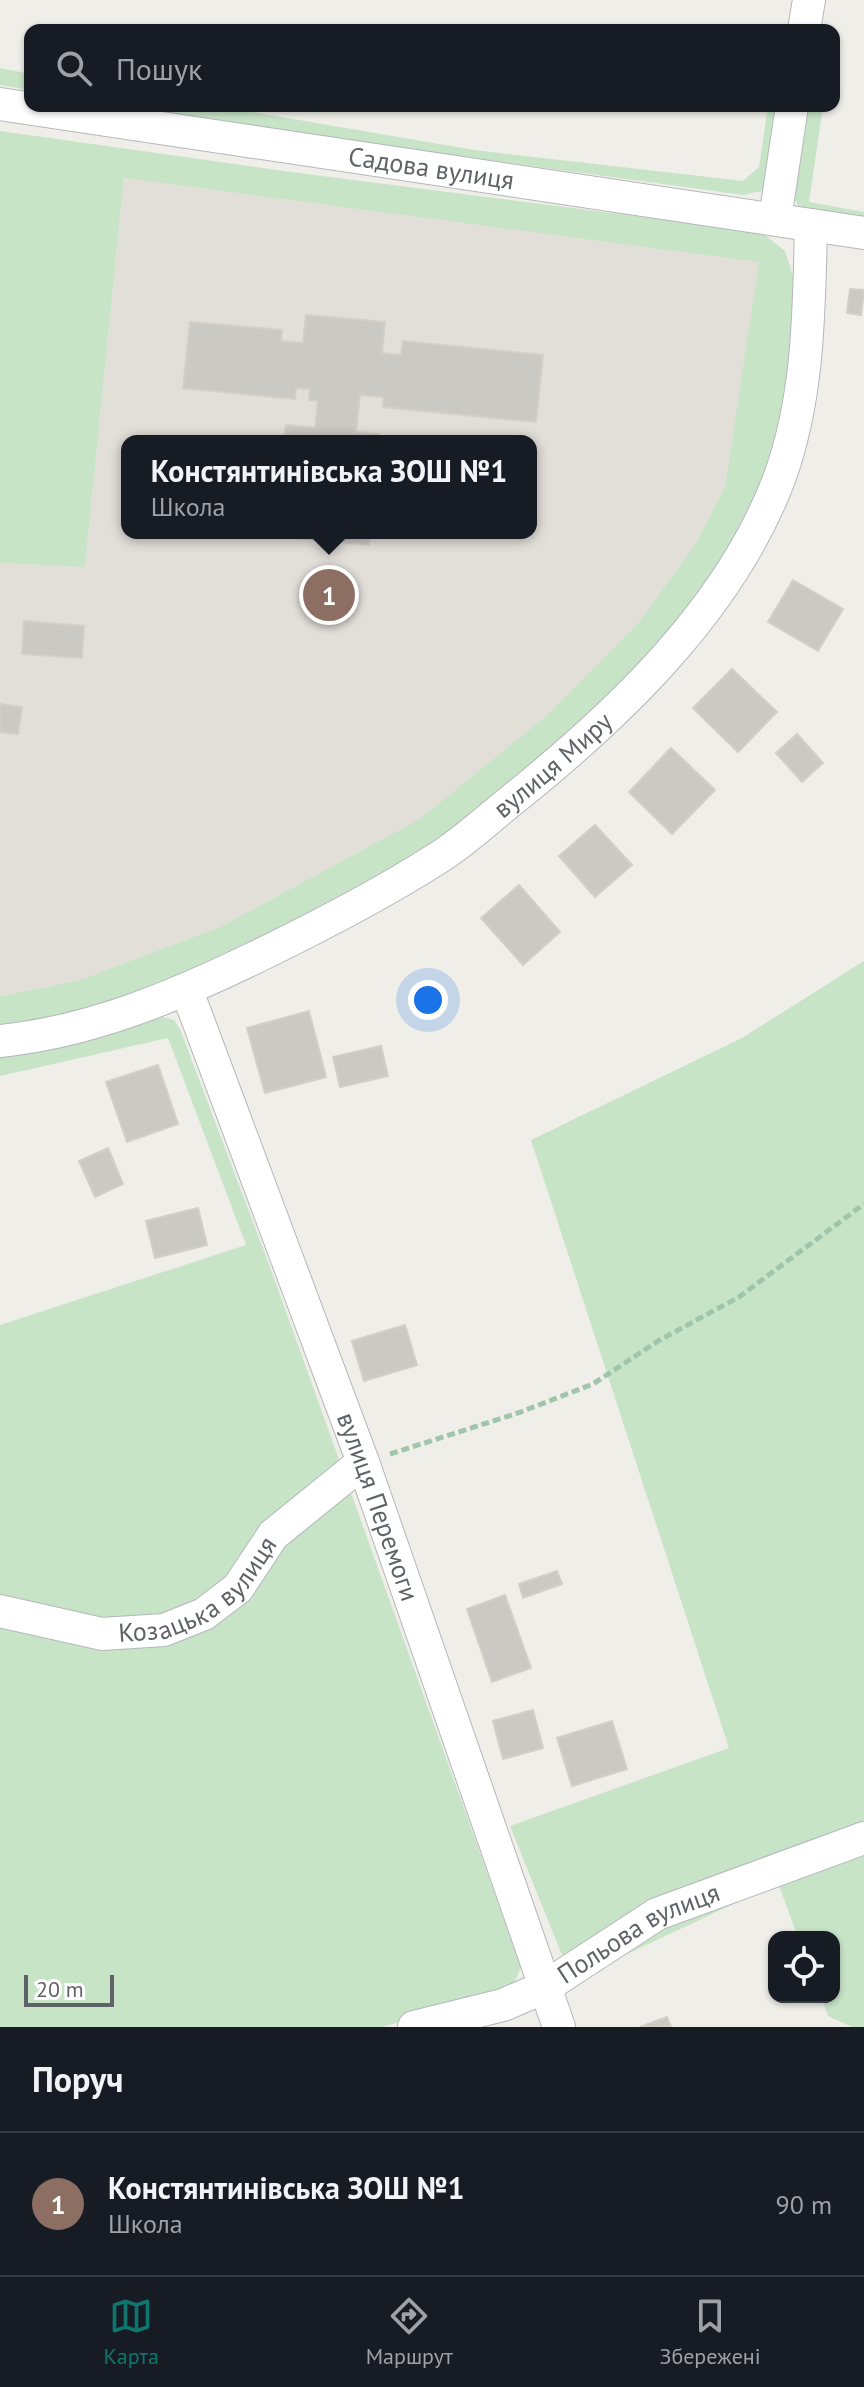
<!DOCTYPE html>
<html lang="uk">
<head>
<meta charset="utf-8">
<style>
  body { margin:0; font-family:"PT Sans",sans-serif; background:#242831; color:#f1f3f6 }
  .controls { position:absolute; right:24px; bottom:24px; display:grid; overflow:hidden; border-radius:16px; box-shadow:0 2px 6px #0004 }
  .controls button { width:72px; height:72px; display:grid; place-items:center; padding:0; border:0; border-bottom:2px solid #363941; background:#171b24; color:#f1f3f6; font:40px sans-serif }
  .scale { position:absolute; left:24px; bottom:20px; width:90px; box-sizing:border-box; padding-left:8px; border:4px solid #5f6266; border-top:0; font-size:22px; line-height:28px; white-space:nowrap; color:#5f6266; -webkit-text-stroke:6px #fff; paint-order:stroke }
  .you { position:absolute; left:428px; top:1000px; width:28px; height:28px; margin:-20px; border:6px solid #fff; border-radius:50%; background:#1a73e8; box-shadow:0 0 0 12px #1a73e833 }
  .badge { display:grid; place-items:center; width:52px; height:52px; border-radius:50%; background:#0f766e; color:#fff; font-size:26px; font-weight:700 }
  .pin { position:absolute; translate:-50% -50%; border:4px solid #fff; box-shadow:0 2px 8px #0006 }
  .popup { position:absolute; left:121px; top:435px; width:416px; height:104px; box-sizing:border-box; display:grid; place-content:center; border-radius:16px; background:#171b24; filter:drop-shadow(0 2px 6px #0005); font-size:26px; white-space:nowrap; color:#9ea1a6 }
  .popup b { font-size:30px; color:#f1f3f6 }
  .popup::after { content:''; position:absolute; left:50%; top:100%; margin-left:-16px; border:16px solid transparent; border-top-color:#171b24 }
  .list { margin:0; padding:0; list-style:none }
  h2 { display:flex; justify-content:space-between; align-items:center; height:104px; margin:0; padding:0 32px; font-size:34px }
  h2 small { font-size:26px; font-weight:400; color:#9ea1a6 }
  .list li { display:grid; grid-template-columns:52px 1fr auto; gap:24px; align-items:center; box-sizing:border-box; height:144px; padding:0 32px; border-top:2px solid #363941 }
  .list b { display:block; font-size:30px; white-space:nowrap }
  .list p { margin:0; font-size:26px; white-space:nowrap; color:#9ea1a6 }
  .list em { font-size:26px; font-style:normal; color:#9ea1a6 }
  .icon { flex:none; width:44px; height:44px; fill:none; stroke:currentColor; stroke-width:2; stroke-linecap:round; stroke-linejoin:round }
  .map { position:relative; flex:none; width:864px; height:2027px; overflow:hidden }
  .search { position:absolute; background:#171b24; box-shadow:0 2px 6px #0004; left:24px; right:24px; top:24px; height:88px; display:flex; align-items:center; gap:20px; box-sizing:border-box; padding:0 28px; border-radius:16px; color:#9ea1a6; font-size:30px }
  .sheet { height:248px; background:#171b24 }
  nav { display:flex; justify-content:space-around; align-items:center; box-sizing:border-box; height:112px; border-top:2px solid #363941; background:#171b24; font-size:22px; color:#9ea1a6 }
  nav a { display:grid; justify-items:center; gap:4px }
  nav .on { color:#0f766e }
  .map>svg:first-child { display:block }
</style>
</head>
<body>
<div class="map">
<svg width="864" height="2027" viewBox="0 0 864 2027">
  <rect width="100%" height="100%" fill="#efeee8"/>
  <path fill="#e2dfd9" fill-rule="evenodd" d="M124,178L760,261L725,487L696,543L639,622L546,716L421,819L220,927L77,981L0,996V563L85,567ZM127,441H531V533H127Z"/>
  <path fill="#c7e4c7" d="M0,68L30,74V90L0,85Z
    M130,106H217L474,150L743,181L759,167L768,106H782L773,169L762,191L743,195L400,148Z
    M803,106H823L809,202L864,212V224L801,209C782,190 799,132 803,106Z
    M0,131L299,173L761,232L785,251L797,289L795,358L755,510L676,625L637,667L509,790L417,859L178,979L68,1014L0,1026V996L77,981L220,927L420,819L546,716L639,622L696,543L725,487L759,262L124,178L85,567L0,563Z
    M864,961V2027H852L828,2016L821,1997H834V1937H798L778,1883L572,1980L510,1826L729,1748L531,1140L742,1038Z
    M158,1016L174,1020L180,1029L270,1267L521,1967L511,1991L382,2027H0V1325L246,1245L168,1038L0,1076V1057L20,1054Z"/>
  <path fill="#cbc9c4" stroke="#d4cfc6" stroke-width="2" d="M850,289L864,290L861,315L847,313Z
    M306,315L385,322L382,353L401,355L403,341L543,355L536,422L383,407L384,397L360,395L356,432L379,434V441H284L286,425L315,428L318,401L309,400L310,389L296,388L295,399L183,388L190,322L282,330L281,341L303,343Z
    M276,533H370L369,545L275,536Z
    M793,580L843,609L818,651L768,622Z
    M24,621L84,626L82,658L22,654Z
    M732,669L777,712L738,752L693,708Z
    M0,704L22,707L18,734L0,732Z
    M797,734L823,763L802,782L776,753Z
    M671,748L715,790L672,834L629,792Z
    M595,825L632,865L595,897L559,856Z
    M519,885L560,932L523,965L481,918Z
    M309,1011L326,1077L265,1093L247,1028Z
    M381,1046L388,1076L340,1087L333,1057Z
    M158,1065L178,1124L127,1142L106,1082Z
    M108,1148L123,1184L95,1197L79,1161Z
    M198,1208L207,1245L155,1258L146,1221Z
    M405,1325L417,1365L364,1381L352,1341Z
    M557,1571L562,1584L523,1598L519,1584Z
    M505,1595L531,1668L492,1682L467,1609Z
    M533,1710L543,1748L503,1759L493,1721Z
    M612,1721L627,1769L572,1786L557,1738Z
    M667,2017L671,2027H640Z"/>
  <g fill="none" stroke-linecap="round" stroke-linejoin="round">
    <defs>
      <g id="street">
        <path d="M804,30L809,0"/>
        <path id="s1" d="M0,104L864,233"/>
        <path d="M775,219L792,106"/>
        <path id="s2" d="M187,991L363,1462L559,2027"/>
        <path id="s3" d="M0,1041C90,1032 176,996 256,957C318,927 380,895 438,858C464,842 488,819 512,800C618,715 730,609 779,479C809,398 809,310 811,225"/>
        <path id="s4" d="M0,1611L102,1634L164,1630L204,1614L238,1588L273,1535L363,1462"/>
        <path id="s5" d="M414,2027L503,2005L545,1987L657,1914L864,1838"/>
      </g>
    </defs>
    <use href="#street" stroke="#b4b7bb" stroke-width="34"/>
    <path stroke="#a0c5aa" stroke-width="5" stroke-dasharray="8 4" stroke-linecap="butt" d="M390,1454L518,1413L593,1384L658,1341L739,1297L864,1204"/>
    <use href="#street" stroke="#fff" stroke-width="32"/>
  </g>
  <g text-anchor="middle" stroke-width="6" stroke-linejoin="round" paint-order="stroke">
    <g font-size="26" fill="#5f6266" stroke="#fff">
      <text dy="9" stroke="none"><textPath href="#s1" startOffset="436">Садова вулиця</textPath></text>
      <text dy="9" stroke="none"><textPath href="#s3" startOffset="626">вулиця Миру</textPath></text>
      <text dy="9" stroke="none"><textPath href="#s2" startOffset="550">вулиця Перемоги</textPath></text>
      <text dy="9" stroke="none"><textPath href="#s4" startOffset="216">Козацька вулиця</textPath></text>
      <text dy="9" stroke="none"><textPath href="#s5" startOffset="246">Польова вулиця</textPath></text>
    </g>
  </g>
</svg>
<div class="controls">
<button><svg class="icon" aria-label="locate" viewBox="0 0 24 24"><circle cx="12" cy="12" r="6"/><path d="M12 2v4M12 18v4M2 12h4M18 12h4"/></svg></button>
</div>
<div class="scale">20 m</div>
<div class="you"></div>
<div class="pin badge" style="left:329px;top:595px;background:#8d6e63">1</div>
<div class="popup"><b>Констянтинівська ЗОШ №1</b>Школа</div>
<div class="search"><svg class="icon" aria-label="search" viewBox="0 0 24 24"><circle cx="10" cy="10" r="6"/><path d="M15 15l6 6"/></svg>Пошук</div>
</div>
<section class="sheet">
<h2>Поруч<small></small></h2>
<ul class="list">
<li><span class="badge" style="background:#8d6e63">1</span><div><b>Констянтинівська ЗОШ №1</b><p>Школа</p></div><em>90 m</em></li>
</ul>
</section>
<nav>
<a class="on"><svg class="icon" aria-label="map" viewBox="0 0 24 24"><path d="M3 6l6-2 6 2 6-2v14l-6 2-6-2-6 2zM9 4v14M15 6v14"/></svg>Карта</a>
<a><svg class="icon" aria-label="directions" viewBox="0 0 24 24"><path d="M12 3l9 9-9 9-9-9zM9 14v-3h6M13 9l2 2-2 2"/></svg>Маршрут</a>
<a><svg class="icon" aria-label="saved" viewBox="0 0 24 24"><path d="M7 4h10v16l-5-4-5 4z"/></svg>Збережені</a>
</nav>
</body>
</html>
